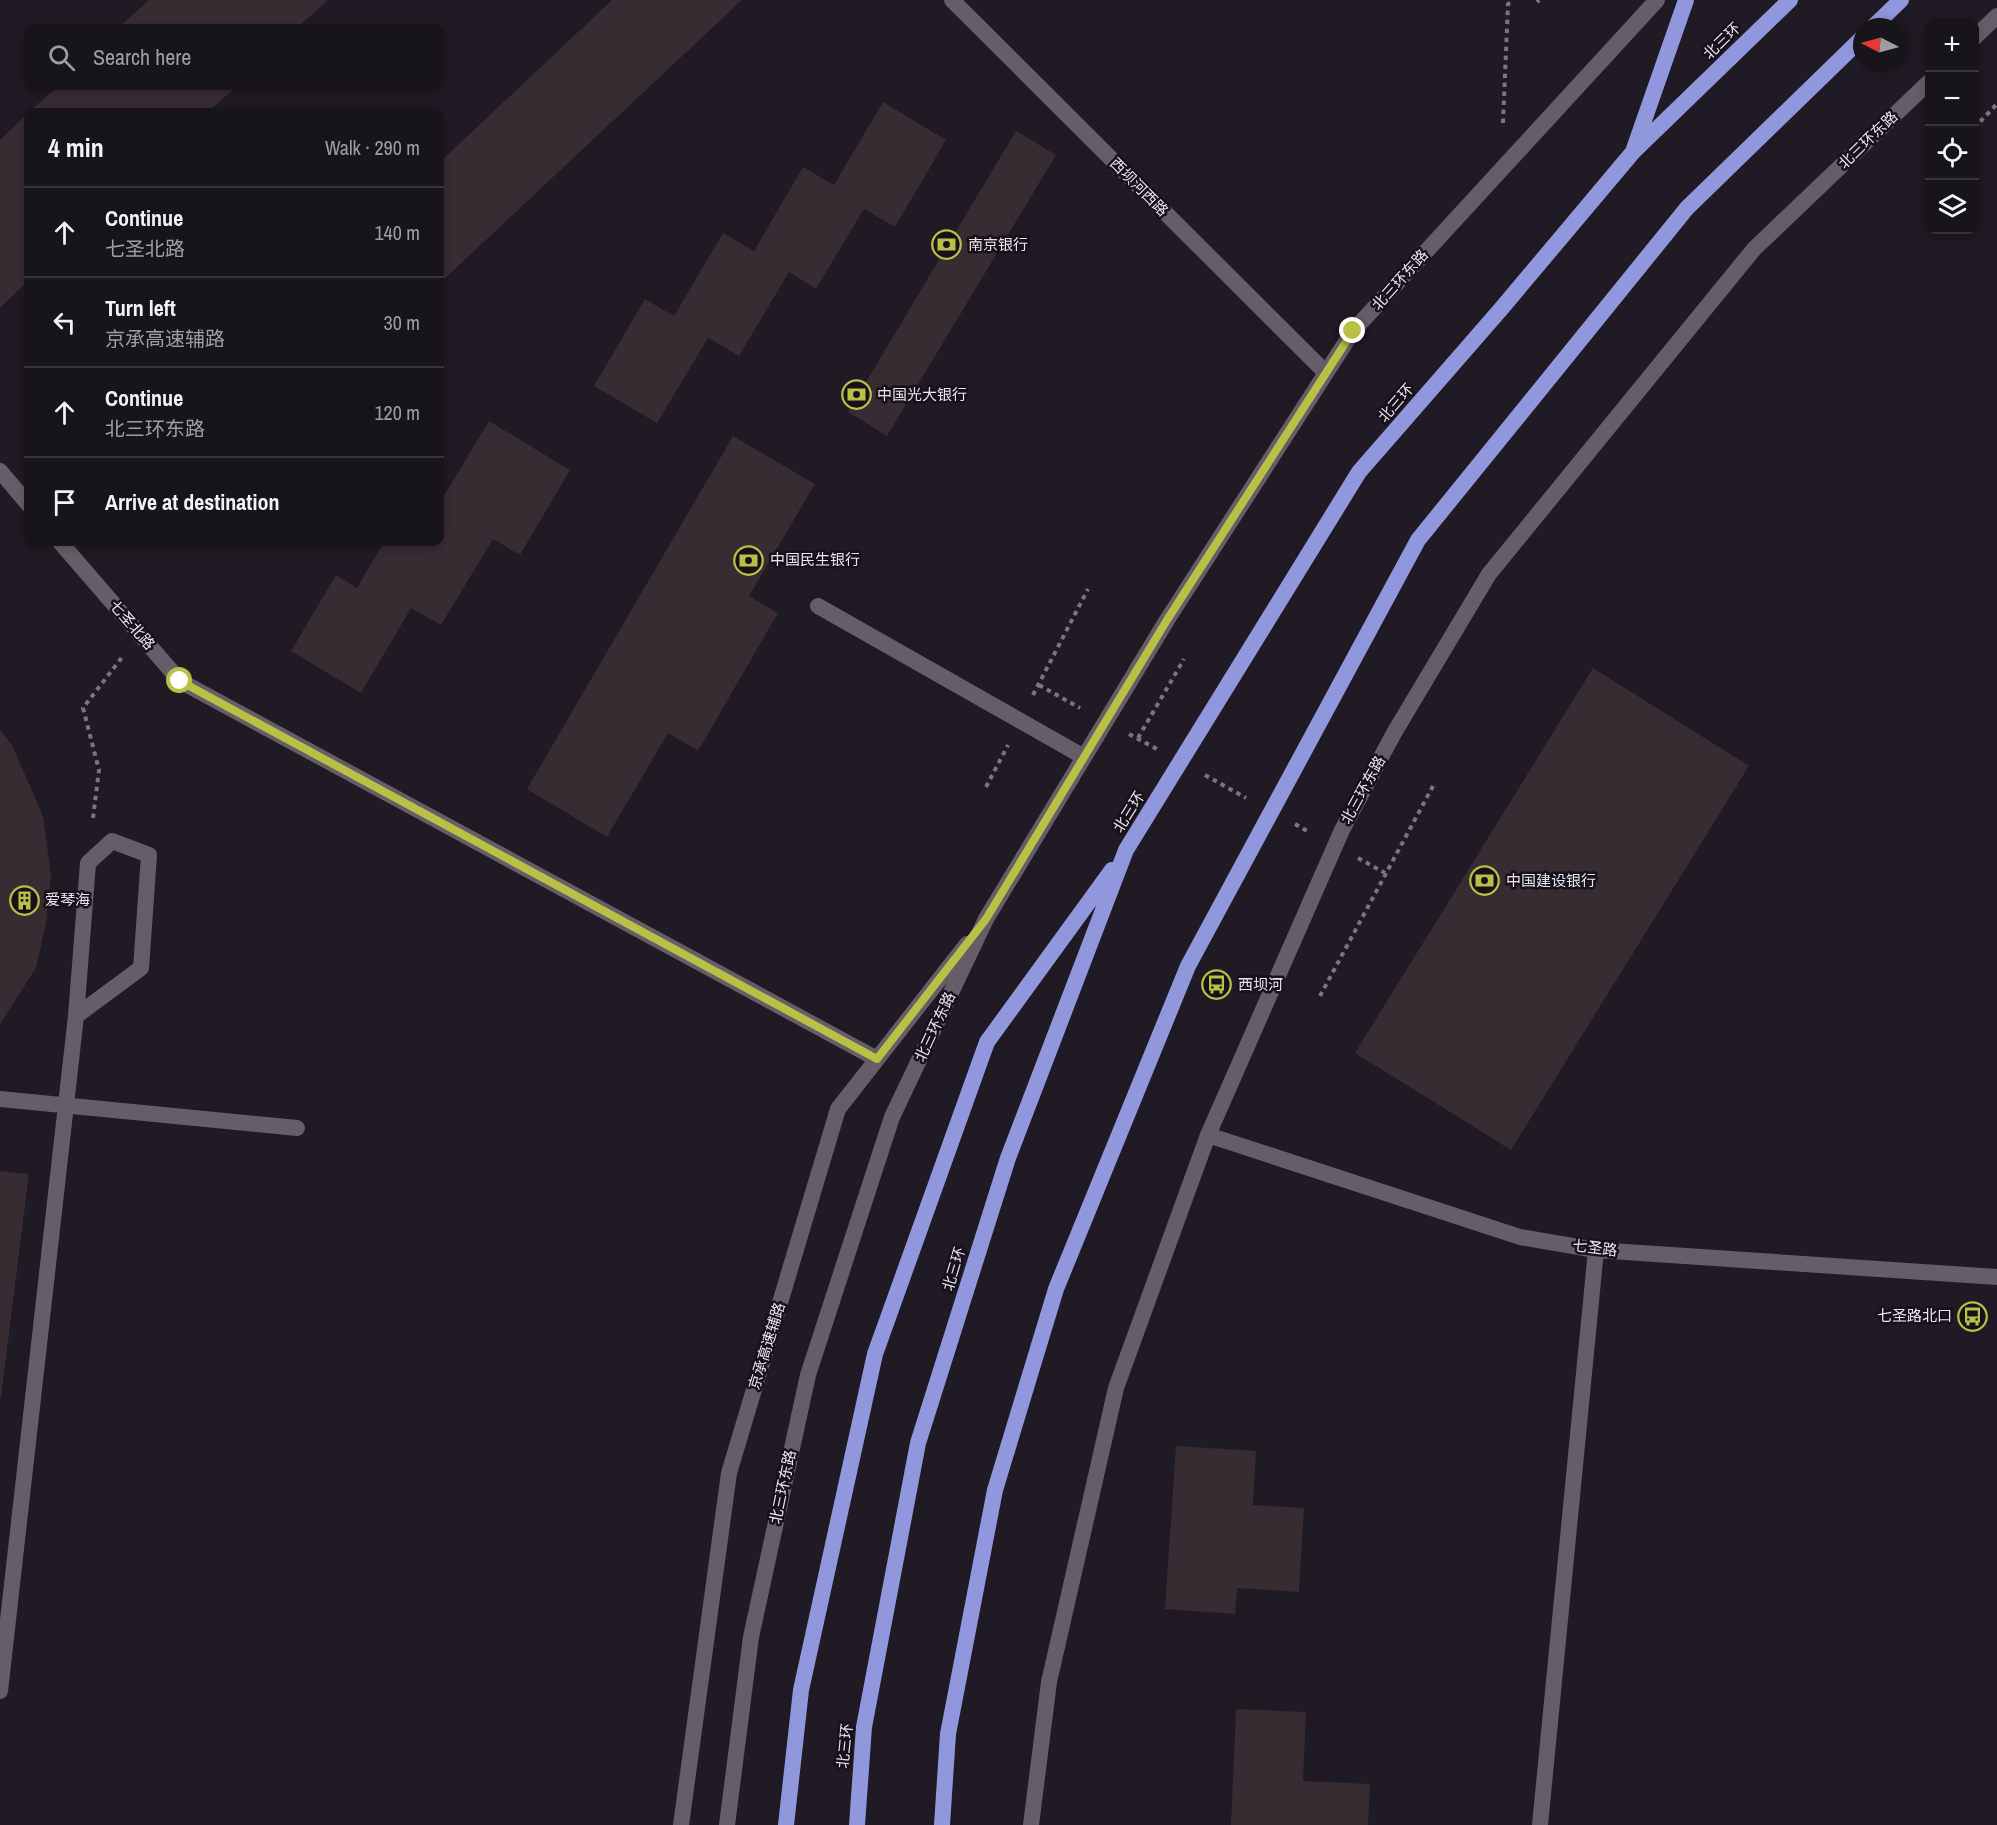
<!DOCTYPE html>
<html lang="en">
<head>
<meta charset="utf-8">
<style>
  body { margin:0; font-family:"Archivo Narrow","Noto Sans SC",sans-serif; background:#201d23; color:#f1f3f6 }
  .controls { position:absolute; right:18px; top:18px; display:grid; overflow:hidden; border-radius:12px; box-shadow:0 3px 9px #0003 }
  .controls button { width:54px; height:54px; display:grid; place-items:center; padding:0; border:0; border-bottom:2px solid #363339; background:#17141a; color:#f1f3f6; font:30px sans-serif }
  .compass { position:absolute; left:1853px; top:18px; width:54px; height:54px; border-radius:50%; background:#17141a; box-shadow:0 3px 9px #0003; rotate:276deg }
  .stop { position:absolute; width:18px; height:18px; margin:-14px; border:4px solid #b9c046; border-radius:50%; background:#fff }
  .stop.end { background:#b9c046; border-color:#fff; box-shadow:0 2px 6px #0008 }
  .list { margin:0; padding:0; list-style:none }
  h2 { display:flex; justify-content:space-between; align-items:center; height:78px; margin:0; padding:0 24px; font-size:26px }
  h2 small { font-size:20px; font-weight:400; color:#9e9ea2 }
  .list li { display:grid; grid-template-columns:39px 1fr auto; gap:18px; align-items:center; box-sizing:border-box; height:90px; padding:0 24px; border-top:2px solid #363339 }
  .list b { display:block; font-size:22px; white-space:nowrap }
  .list p { margin:0; font-size:20px; white-space:nowrap; color:#9e9ea2 }
  .list em { font-size:20px; font-style:normal; color:#9e9ea2 }
  .icon { flex:none; width:33px; height:33px; fill:none; stroke:currentColor; stroke-width:2; stroke-linecap:round; stroke-linejoin:round }
  .map { position:relative; flex:none; width:1997px; height:1825px; overflow:hidden }
  .search { position:absolute; background:#17141a; box-shadow:0 3px 9px #0003; left:24px; top:24px; width:420px; height:66px; display:flex; align-items:center; gap:15px; box-sizing:border-box; padding:0 21px; border-radius:12px; color:#9e9ea2; font-size:22px }
  .panel { position:absolute; background:#17141a; box-shadow:0 3px 9px #0003; left:24px; top:108px; width:420px; height:438px; border-radius:12px }
  .map>svg:first-child { display:block }
</style>
</head>
<body>
<div class="map">
<svg width="1997" height="1825" viewBox="0 0 1997 1825">
  <rect width="100%" height="100%" fill="#1f1a23"/>
  <path fill="#362c32" d="M149,0H328L297,28H118Z
    M612,0H742L440,283V162Z
    M58,86H237L208,112H29Z
    M883,102L946,140L895,227L864,209L816,289L789,272L739,356L708,338L657,423L594,386L645,299L674,316L723,233L754,251L803,167L834,185Z
    M28,113V281L0,308V140Z
    M1016,131L1056,155L887,436L848,412Z
    M489,421L570,470L520,555L493,539L441,625L411,608L361,693L291,651L336,575L357,588L384,542H440V500L441,501Z
    M733,436L815,484L749,596L778,613L698,751L668,733L607,837L527,789Z
    M1593,668L1749,766L1511,1150L1355,1053Z
    M0,730L12,745L43,816L51,876L46,923L36,968L0,1024Z
    M0,1171L29,1174L1,1398H0Z
    M1176,1446L1256,1451L1253,1505L1304,1508L1299,1592L1237,1588L1235,1614L1165,1609Z
    M1236,1709L1306,1712L1303,1781L1370,1784L1368,1825H1231Z"/>
  <g fill="none" stroke-linecap="round" stroke-linejoin="round">
    <path stroke="#7b767e" stroke-width="4" stroke-dasharray="4.5 4.5" stroke-linecap="butt" d="M1537,2L1539,0
      M1503,123L1508,4L1513,0
      M1974,128L1997,104
      M1039,685L1080,708
      M1033,695L1088,589
      M1129,734L1157,749
      M1138,738L1184,659
      M1205,775L1246,798
      M986,787L1008,745
      M93,818L99,770L83,708L123,656
      M1295,824L1309,832
      M1358,858L1385,873
      M1320,996L1433,786"/>
    <path stroke="#655e69" stroke-width="16" d="M818,606L1084,757"/>
    <path stroke="#655e69" stroke-width="16" d="M952,0L1326,373
      M0,1099L297,1128
      M1208,1135L1520,1237L1596,1250L1997,1277
      M0,1691L76,1016L88,863L112,841L149,855L141,968L76,1016
      M1540,1825L1596,1250"/>
    <path stroke="#655e69" stroke-width="16" d="M1974,38L1997,16
      M0,471L28,504
      M60,542L180,681L877,1059
      M681,1825L729,1473L838,1109L967,944
      M727,1825L751,1637L808,1375L892,1117L986,919L1167,620L1353,331L1657,0
      M1031,1825L1049,1682L1116,1388L1208,1135L1342,830L1394,733L1489,574L1754,249L1930,81"/>
    <path stroke="#9197dd" stroke-width="16" d="M1873,27L1901,0
      M1634,149L1686,0
      M786,1825L801,1690L875,1354L987,1042L1112,870
      M857,1825L864,1727L918,1443L1008,1158L1126,850L1359,472L1501,309L1633,152L1790,0
      M942,1825L948,1734L995,1490L1056,1289L1188,966L1418,540L1687,208L1862,38"/>
  </g>
  <g fill="none" stroke-linecap="round" stroke-linejoin="round">
    <path stroke="#b9c046" stroke-width="8" d="M180,681L877,1059L986,919L1167,620L1353,331"/>
  </g>
  <defs>
    <symbol id="bank-ring" viewBox="-11 -11 22 22"><circle r="9.5" fill="#16111a" stroke="#b9c046" stroke-width="1.5"/><path d="M-6-4H6V4H-6ZM0-2.3a2.3 2.3 0 1 0 0 4.6a2.3 2.3 0 1 0 0-4.6Z" fill="#b9c046"/></symbol>
    <symbol id="building-ring" viewBox="-11 -11 22 22"><circle r="9.5" fill="#16111a" stroke="#b9c046" stroke-width="1.5"/><path d="M-4-6H4V6H1V3H-1V6H-4ZM-2.5-4.3h1.7v1.8h-1.7ZM.8-4.3h1.7v1.8H.8ZM-2.5-1h1.7V.8h-1.7ZM.8-1h1.7V.8H.8Z" fill="#b9c046"/></symbol>
    <symbol id="bus-ring" viewBox="-11 -11 22 22"><circle r="9.5" fill="#16111a" stroke="#b9c046" stroke-width="1.5"/><path d="M-5-6H5V4H4V6H2V4H-2V6H-4V4H-5ZM-3.5-4V0h7V-4ZM-3.5 1.2v1.5H-2V1.2ZM2 1.2v1.5H3.5V1.2Z" fill="#b9c046"/></symbol>
  </defs>
  <g fill-rule="evenodd">
    <use href="#bank-ring" x="930" y="228" width="33" height="33"/>
    <use href="#bank-ring" x="840" y="378" width="33" height="33"/>
    <use href="#bank-ring" x="732" y="544" width="33" height="33"/>
    <use href="#bank-ring" x="1468" y="864" width="33" height="33"/>
    <use href="#building-ring" x="8" y="884" width="33" height="33"/>
    <use href="#bus-ring" x="1200" y="968" width="33" height="33"/>
    <use href="#bus-ring" x="1956" y="1300" width="33" height="33"/>
  </g>
  <g text-anchor="middle" stroke-width="5" stroke-linejoin="round" paint-order="stroke">
    <g font-size="15" fill="#eae6ed" stroke="#16111a">
      <text transform="translate(1722 41) rotate(-44)" y="5">北三环</text>
      <text transform="translate(1868 140) rotate(-44)" y="5">北三环东路</text>
      <text transform="translate(1139 187) rotate(45)" y="5">西坝河西路</text>
      <text transform="translate(1400 280) rotate(-48)" y="5">北三环东路</text>
      <text transform="translate(1396 403) rotate(-49)" y="5">北三环</text>
      <text transform="translate(132 625) rotate(49)" y="5">七圣北路</text>
      <text transform="translate(1363 790) rotate(-61)" y="5">北三环东路</text>
      <text transform="translate(1129 812) rotate(-58)" y="5">北三环</text>
      <text transform="translate(935 1027) rotate(-65)" y="5">北三环东路</text>
      <text transform="translate(1595 1248) rotate(7)" y="5">七圣路</text>
      <text transform="translate(954 1269) rotate(-73)" y="5">北三环</text>
      <text transform="translate(767 1346) rotate(-73)" y="5">京承高速辅路</text>
      <text transform="translate(783 1487) rotate(-78)" y="5">北三环东路</text>
      <text transform="translate(845 1746) rotate(-84)" y="5">北三环</text>
    </g>
    <g font-size="15" fill="#eae6ed" stroke="#16111a" text-anchor="start">
      <text x="968" y="250">南京银行</text>
      <text x="877" y="400">中国光大银行</text>
      <text x="770" y="565">中国民生银行</text>
      <text x="1506" y="886">中国建设银行</text>
      <text x="45" y="905">爱琴海</text>
      <text x="1238" y="990">西坝河</text>
      <text x="1952" y="1321" text-anchor="end">七圣路北口</text>
    </g>
  </g>
</svg>
<div class="controls">
<button>+</button>
<button>−</button>
<button><svg class="icon" aria-label="locate" viewBox="0 0 24 24"><circle cx="12" cy="12" r="6"/><path d="M12 2v4M12 18v4M2 12h4M18 12h4"/></svg></button>
<button><svg class="icon" aria-label="layers" viewBox="0 0 24 24"><path d="M12 4l9 5-9 5-9-5zM3 14l9 5 9-5"/></svg></button>
</div>
<svg class="compass" viewBox="-18 -18 36 36"><path d="M0-13l5 13h-10z" fill="#e53935"/><path d="M0 13l5-13h-10z" fill="#9e9ea2"/></svg>
<div class="stop" style="left:180px;top:681px"></div>
<div class="stop end" style="left:1353px;top:331px"></div>
<div class="search"><svg class="icon" aria-label="search" viewBox="0 0 24 24"><circle cx="10" cy="10" r="6"/><path d="M15 15l6 6"/></svg>Search here</div>
<section class="panel">
<h2>4 min<small>Walk · 290 m</small></h2>
<ul class="list">
<li><svg class="icon" aria-label="ahead" viewBox="0 0 24 24"><path d="M12 20V5M6 11l6-6 6 6"/></svg><div><b>Continue</b><p>七圣北路</p></div><em>140 m</em></li>
<li><svg class="icon" aria-label="left" viewBox="0 0 24 24"><path d="M17 20v-9H6M10 6l-5 5 5 5"/></svg><div><b>Turn left</b><p>京承高速辅路</p></div><em>30 m</em></li>
<li><svg class="icon" aria-label="ahead" viewBox="0 0 24 24"><path d="M12 20V5M6 11l6-6 6 6"/></svg><div><b>Continue</b><p>北三环东路</p></div><em>120 m</em></li>
<li><svg class="icon" aria-label="arrive" viewBox="0 0 24 24"><path d="M6 21V4h12l-3 4 3 4H6"/></svg><div><b>Arrive at destination</b></div></li>
</ul>
</section>
</div>
</body>
</html>
